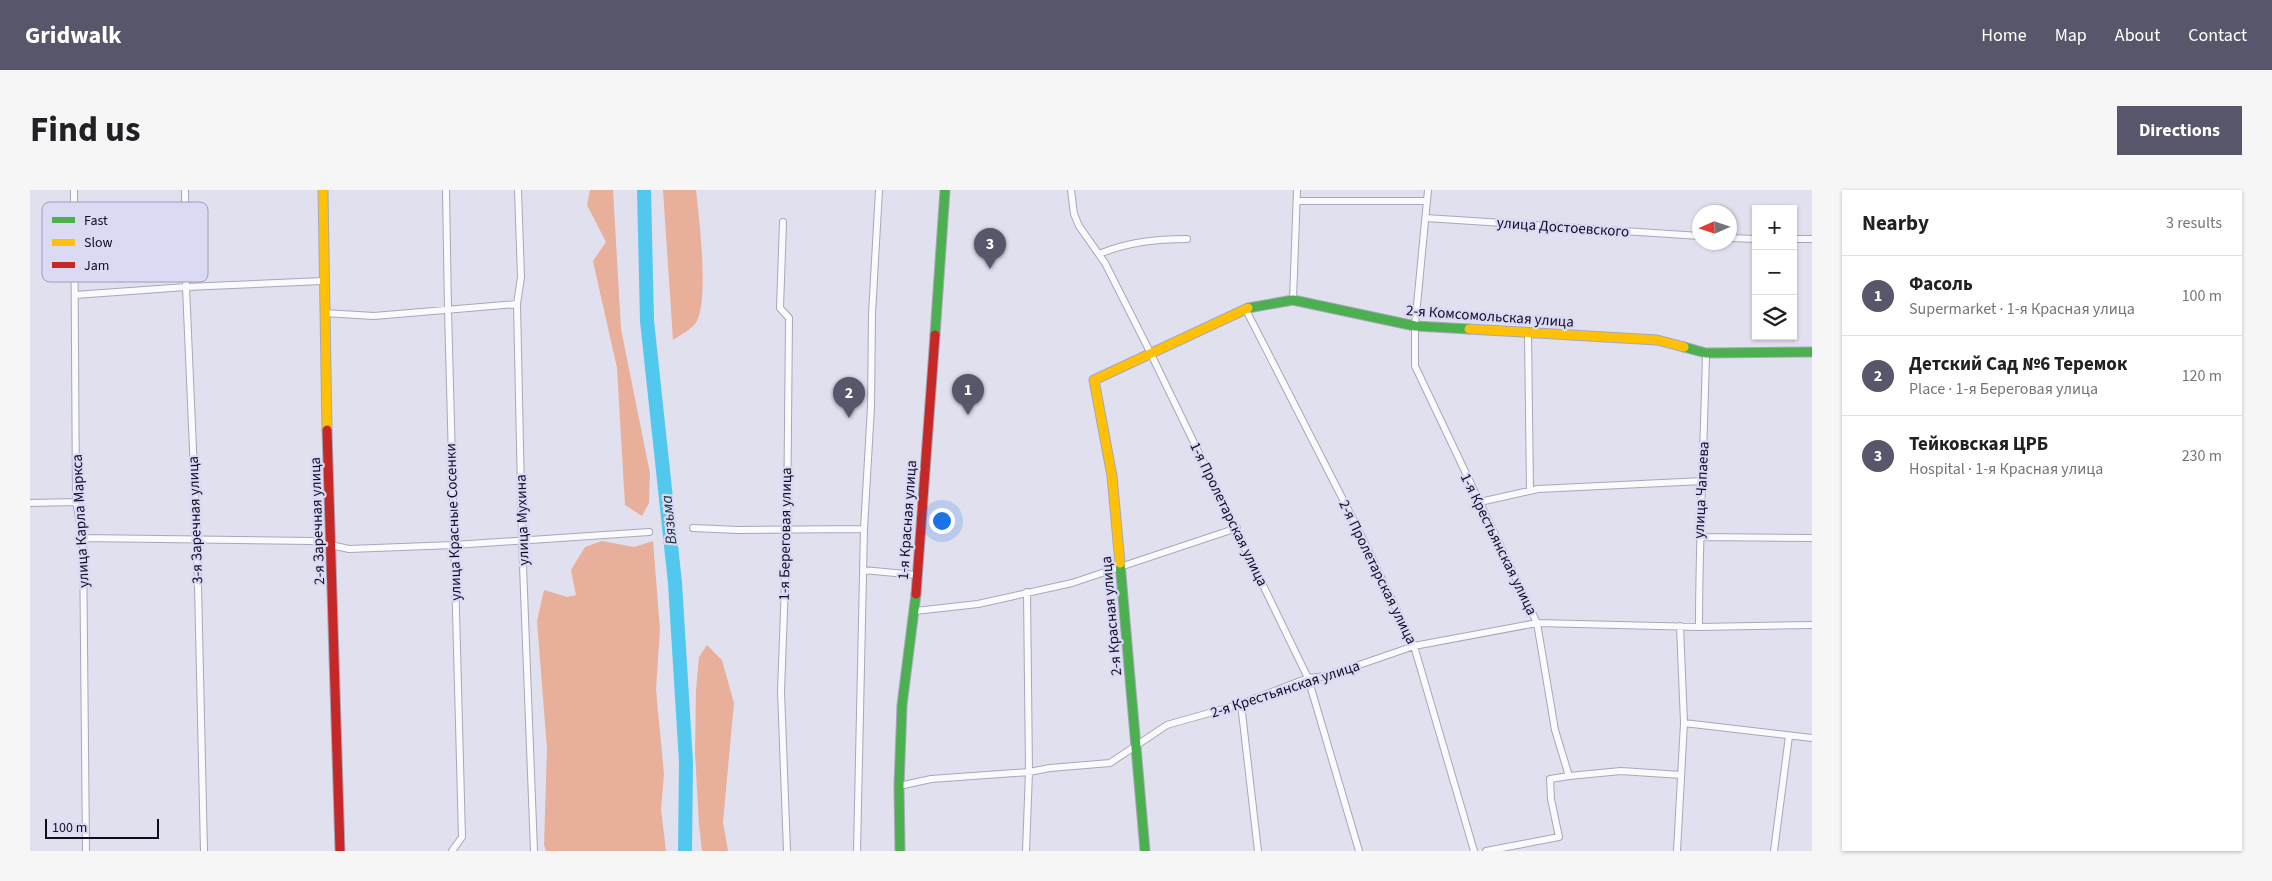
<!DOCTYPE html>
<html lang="en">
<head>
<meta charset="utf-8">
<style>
  body { margin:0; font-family:"Source Sans 3",sans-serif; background:#f6f6f6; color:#202124 }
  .controls { position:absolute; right:15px; top:15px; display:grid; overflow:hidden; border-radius:0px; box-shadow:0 1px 4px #0004 }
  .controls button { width:45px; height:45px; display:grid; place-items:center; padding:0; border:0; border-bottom:1px solid #e0e0e0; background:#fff; color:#202124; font:25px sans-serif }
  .compass { position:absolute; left:1662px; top:15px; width:45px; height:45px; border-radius:50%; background:#fff; box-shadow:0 1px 4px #0004; rotate:267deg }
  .scale { position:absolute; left:15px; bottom:12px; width:114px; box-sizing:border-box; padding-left:5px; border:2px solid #0f0c23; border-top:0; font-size:14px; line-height:18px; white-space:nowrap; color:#0f0c23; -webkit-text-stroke:4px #dbdaf5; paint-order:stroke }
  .you { position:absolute; left:911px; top:330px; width:18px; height:18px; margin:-12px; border:4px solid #fff; border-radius:50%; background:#1a73e8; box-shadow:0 0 0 8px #1a73e833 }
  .badge { display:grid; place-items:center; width:32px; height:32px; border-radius:50%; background:#58566a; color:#fff; font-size:16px; font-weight:700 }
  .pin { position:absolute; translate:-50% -41px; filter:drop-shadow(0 1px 2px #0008) }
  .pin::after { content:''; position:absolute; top:26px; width:18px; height:15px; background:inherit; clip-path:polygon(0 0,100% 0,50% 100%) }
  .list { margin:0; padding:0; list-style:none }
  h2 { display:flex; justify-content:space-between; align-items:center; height:65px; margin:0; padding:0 20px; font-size:21px }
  h2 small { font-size:16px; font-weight:400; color:#757577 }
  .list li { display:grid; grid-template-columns:32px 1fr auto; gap:15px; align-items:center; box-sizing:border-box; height:80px; padding:0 20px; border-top:1px solid #e0e0e0 }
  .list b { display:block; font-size:19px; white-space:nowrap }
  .list p { margin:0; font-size:16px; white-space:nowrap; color:#757577 }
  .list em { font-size:16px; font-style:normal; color:#757577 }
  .icon { flex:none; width:28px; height:28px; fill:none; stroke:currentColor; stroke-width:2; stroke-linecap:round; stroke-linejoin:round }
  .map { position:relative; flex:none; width:1782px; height:661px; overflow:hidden; border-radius:0px }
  header { display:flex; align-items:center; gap:30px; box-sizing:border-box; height:70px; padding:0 25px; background:#58566a; color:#fff }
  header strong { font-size:24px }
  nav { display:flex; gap:28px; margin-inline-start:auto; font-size:18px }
  .intro { display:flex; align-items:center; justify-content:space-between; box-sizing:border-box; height:120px; padding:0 30px }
  h1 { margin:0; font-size:35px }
  .button { padding:12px 22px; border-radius:0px; background:#58566a; color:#fff; font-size:18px; font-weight:700 }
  main { display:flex; gap:30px; padding:0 30px }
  aside { flex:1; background:#fff; border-radius:0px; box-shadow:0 1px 4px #0004 }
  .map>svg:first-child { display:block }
</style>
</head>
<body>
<header>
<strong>Gridwalk</strong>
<nav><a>Home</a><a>Map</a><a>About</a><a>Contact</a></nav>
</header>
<div class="intro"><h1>Find us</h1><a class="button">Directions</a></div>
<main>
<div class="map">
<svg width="1782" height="661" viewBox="0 0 1782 661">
  <rect width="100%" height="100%" fill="#e1e0ef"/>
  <path fill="#e8b09a" d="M560,0H583L591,139L620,283L619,313L612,326L595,315L587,178L563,71L576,52L557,15Z
    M633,0H666C669,26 680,115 665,134C660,140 650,145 643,150Z
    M572,351L604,357L623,351L630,439L626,500L634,584L631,619L636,661H516L514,655L517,559L507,431L514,400L537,407L546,405L541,380L555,357Z
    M677,455L692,470L704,513L693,632L698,661H672L669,635L665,563L666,500L669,467Z"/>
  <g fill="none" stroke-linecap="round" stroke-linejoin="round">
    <path stroke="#52c8ef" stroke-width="14" d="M614,0L617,131L645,393L656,572L655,661"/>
    <defs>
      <path id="street" d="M44,0L46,312L53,348L56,661
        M155,0L156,97L167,351L174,661
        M416,0L418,120L432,647L422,661
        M488,0L491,87L487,114L492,350L504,661
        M1041,0L1044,24L1049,36L1075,73L1120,162L1278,488L1329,661
        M1398,0L1385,136V176L1507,433L1525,540L1539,586L1591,581L1651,585
        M1267,11H1397
        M1396,28L1670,46
        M753,32L750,118L759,128L757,340L751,501L757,661
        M1700,48L1726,49
        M1763,49H1782
        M1069,64C1098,52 1126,49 1157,49
        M45,105L156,97L293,91
        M1263,110L1267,0
        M1215,118L1327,337L1384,456L1444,661
        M294,123L344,126L487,114
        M1498,143L1500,301
        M1450,312L1508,299L1673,291
        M0,313L46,312
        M663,338L708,340L834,339
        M1669,347L1782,348
        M53,348L282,351L319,359L424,355L619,342
        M833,380L887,385
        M885,421L948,414L1042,393L1207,338
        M1669,437C1669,345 1674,254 1676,163
        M1211,514L1228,661
        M1654,533L1782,548
        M869,596L901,589L999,582L1020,578L1080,573L1137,535L1211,514L1278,488L1297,486L1384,456L1507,433L1669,437L1782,435
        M827,661L834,339L841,217L842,124L849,0
        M996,661L999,582L997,402
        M1456,661L1529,647L1521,609L1520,589L1539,586
        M1647,661L1654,533L1650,436
        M1744,661L1759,546"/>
      <path id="fast" d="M1218,118L1263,110L1385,136L1439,139
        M905,145L915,0
        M1654,157L1676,163L1782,162
        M1090,373L1115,661
        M870,661L869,596L872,515L886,404"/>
      <path id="slow" d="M293,0L297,240
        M1439,139L1627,150L1654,157
        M1090,373L1082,286L1064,190L1218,118"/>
      <path id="jam" d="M297,240L310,661
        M886,404L905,145"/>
    </defs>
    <use href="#street" stroke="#a8a7ba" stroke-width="8"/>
    <use href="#fast" stroke="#a8a7ba" stroke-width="11"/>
    <use href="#slow" stroke="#a8a7ba" stroke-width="11"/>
    <use href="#jam" stroke="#a8a7ba" stroke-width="11"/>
    <use href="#street" stroke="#fafafd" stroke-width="6"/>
    <use href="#fast" stroke="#4caf50" stroke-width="9"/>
    <use href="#slow" stroke="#ffc107" stroke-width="9"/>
    <use href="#jam" stroke="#c62828" stroke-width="9"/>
  </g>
  <g text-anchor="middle" stroke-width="4.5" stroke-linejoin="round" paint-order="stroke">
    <g font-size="15" fill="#0f0c23" stroke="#dbdaf5">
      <text transform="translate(1533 37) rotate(4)" y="5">улица Достоевского</text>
      <text transform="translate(1460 126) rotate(4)" y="5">2-я Комсомольская улица</text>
      <text transform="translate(1671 300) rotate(-87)" y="5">улица Чапаева</text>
      <text transform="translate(1199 324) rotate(64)" y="5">1-я Пролетарская улица</text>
      <text transform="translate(165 330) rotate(-92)" y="5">3-я Заречная улица</text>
      <text transform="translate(492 330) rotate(-92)" y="5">улица Мухина</text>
      <text transform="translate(877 330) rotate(-86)" y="5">1-я Красная улица</text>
      <text transform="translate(50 331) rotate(-93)" y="5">улица Карла Маркса</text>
      <text transform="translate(287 331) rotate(-92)" y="5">2-я Заречная улица</text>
      <text transform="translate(423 332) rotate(-92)" y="5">улица Красные Сосенки</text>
      <text transform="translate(755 344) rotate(-89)" y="5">1-я Береговая улица</text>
      <text transform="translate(1469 354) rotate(64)" y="5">1-я Крестьянская улица</text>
      <text transform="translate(1348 382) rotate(64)" y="5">2-я Пролетарская улица</text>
      <text transform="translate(1081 426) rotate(-95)" y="5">2-я Красная улица</text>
      <text transform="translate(1255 499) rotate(-18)" y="5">2-я Крестьянская улица</text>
    </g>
    <g font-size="16" font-style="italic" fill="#172e37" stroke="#dbdaf5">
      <text transform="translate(638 330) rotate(-96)" y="6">Вязьма</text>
    </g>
  </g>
  <rect x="12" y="12" width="166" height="80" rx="8" fill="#dbdaf5" stroke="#9e9cb6" stroke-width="1"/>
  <rect x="22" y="27" width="23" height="6" fill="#4caf50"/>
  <rect x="22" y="49" width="23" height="7" fill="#ffc107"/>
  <rect x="22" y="72" width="23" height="6" fill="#c62828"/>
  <g font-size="14" fill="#0f0c23">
    <text x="54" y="35">Fast</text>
    <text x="54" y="57">Slow</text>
    <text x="54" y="80">Jam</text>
  </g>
</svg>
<div class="controls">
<button>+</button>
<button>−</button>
<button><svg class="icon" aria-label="layers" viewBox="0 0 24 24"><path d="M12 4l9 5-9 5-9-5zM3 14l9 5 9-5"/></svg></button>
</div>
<svg class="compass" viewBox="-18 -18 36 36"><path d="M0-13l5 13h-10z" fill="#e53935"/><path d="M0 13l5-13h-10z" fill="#757577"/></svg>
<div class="scale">100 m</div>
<div class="you"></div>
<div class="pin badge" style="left:938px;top:225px">1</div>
<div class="pin badge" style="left:819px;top:228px">2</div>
<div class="pin badge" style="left:960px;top:79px">3</div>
</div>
<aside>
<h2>Nearby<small>3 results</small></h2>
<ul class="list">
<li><span class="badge">1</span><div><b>Фасоль</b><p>Supermarket · 1-я Красная улица</p></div><em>100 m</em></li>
<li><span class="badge">2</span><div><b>Детский Сад №6 Теремок</b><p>Place · 1-я Береговая улица</p></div><em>120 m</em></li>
<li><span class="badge">3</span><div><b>Тейковская ЦРБ</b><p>Hospital · 1-я Красная улица</p></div><em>230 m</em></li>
</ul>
</aside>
</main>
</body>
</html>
